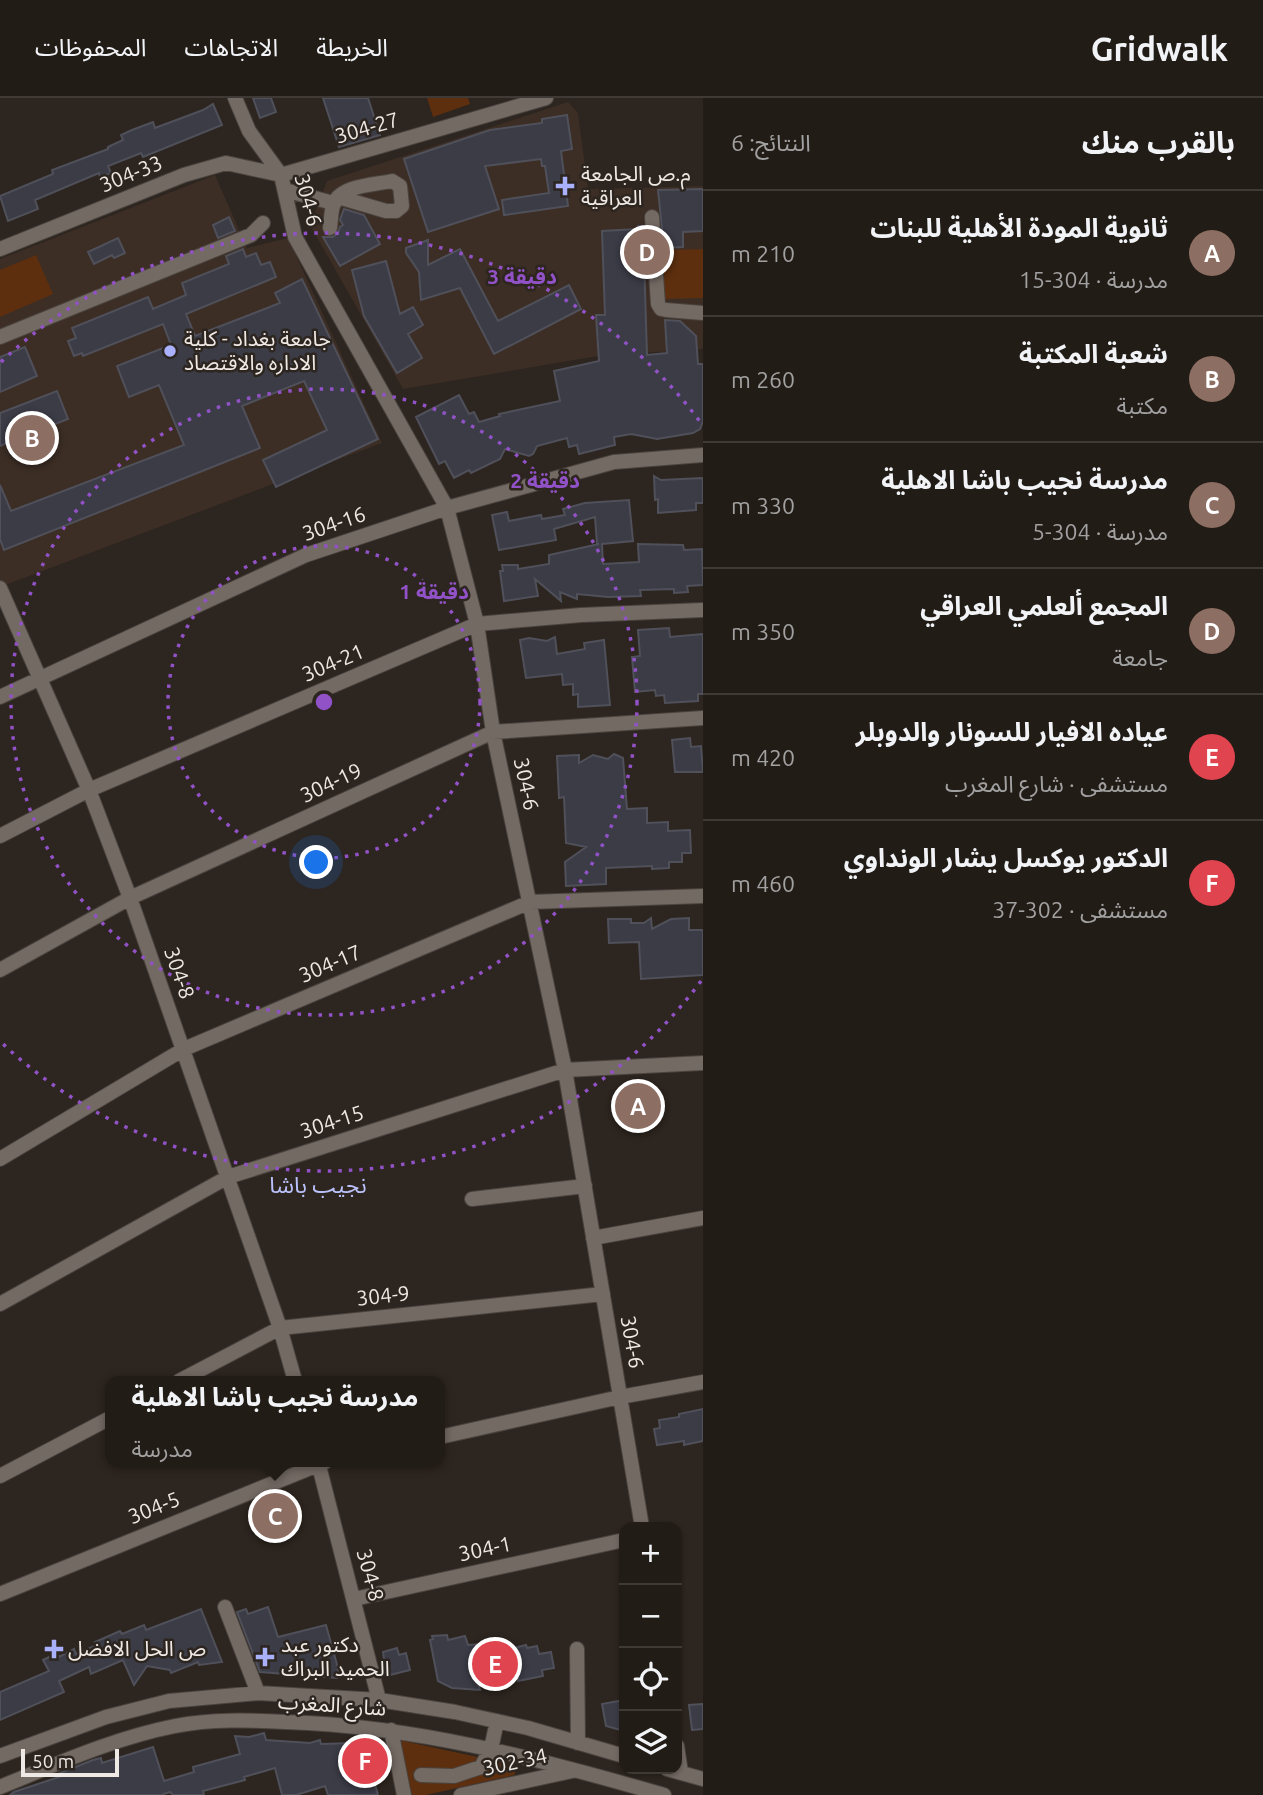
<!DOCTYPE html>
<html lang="ar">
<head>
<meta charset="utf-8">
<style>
  body { margin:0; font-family:Ubuntu,"Noto Sans Arabic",sans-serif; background:#2a2520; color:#f1f3f6; direction:rtl }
  .controls { position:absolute; right:21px; bottom:21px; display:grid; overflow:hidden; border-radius:14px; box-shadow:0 2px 5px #0004 }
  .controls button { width:63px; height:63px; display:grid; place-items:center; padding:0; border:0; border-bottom:2px solid #3f3a36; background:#221c17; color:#f1f3f6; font:35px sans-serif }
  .scale { position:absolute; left:21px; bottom:18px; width:98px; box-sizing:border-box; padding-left:7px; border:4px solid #efe9e5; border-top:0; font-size:19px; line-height:24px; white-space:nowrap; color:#efe9e5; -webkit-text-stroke:5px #2d251f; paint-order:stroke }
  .you { position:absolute; left:317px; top:765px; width:24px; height:24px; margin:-18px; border:5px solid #fff; border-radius:50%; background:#1a73e8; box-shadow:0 0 0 10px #1a73e833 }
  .badge { display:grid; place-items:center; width:46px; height:46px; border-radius:50%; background:#1a73e8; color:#fff; font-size:23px; font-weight:700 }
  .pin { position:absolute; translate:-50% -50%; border:4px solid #fff; box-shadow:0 2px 7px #0006 }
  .popup { position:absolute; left:105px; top:1278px; width:340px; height:91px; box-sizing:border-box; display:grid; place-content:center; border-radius:14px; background:#221c17; filter:drop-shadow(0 2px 5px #0005); font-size:23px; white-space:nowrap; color:#a2a1a1 }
  .popup b { font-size:26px; color:#f1f3f6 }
  .popup::after { content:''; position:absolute; left:50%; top:100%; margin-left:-14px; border:14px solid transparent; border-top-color:#221c17 }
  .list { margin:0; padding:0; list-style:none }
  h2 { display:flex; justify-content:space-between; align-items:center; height:91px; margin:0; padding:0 28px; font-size:30px }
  h2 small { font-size:23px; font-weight:400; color:#a2a1a1 }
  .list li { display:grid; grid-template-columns:46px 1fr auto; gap:21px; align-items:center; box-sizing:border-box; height:126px; padding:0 28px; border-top:2px solid #3f3a36 }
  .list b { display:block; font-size:26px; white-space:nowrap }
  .list p { margin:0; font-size:23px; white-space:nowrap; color:#a2a1a1 }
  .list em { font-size:23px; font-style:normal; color:#a2a1a1 }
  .icon { flex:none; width:38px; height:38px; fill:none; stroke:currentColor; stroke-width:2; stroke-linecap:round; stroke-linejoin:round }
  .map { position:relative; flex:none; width:703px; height:1697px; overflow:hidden; direction:ltr }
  header { display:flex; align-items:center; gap:42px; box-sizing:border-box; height:98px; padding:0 35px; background:#221c17; border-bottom:2px solid #3f3a36 }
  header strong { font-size:33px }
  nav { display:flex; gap:38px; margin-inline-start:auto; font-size:24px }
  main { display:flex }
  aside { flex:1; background:#221c17 }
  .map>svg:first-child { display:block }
</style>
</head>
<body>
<header>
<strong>Gridwalk</strong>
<nav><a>الخريطة</a><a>الاتجاهات</a><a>المحفوظات</a></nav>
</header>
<main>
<aside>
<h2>بالقرب منك<small>النتائج: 6</small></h2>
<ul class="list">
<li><span class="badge" style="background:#8d6e63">A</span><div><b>ثانوية المودة الأهلية للبنات</b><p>مدرسة · 304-15</p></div><em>210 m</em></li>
<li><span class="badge" style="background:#8d6e63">B</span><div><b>شعبة المكتبة</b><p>مكتبة</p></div><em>260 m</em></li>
<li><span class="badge" style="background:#8d6e63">C</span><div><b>مدرسة نجيب باشا الاهلية</b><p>مدرسة · 304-5</p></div><em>330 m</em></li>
<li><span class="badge" style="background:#8d6e63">D</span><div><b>المجمع ألعلمي العراقي</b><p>جامعة</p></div><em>350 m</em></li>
<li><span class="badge" style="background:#e0444e">E</span><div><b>عياده الافيار للسونار والدوبلر</b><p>مستشفى · شارع المغرب</p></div><em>420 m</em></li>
<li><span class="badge" style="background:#e0444e">F</span><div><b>الدكتور يوكسل يشار الونداوي</b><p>مستشفى · 302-37</p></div><em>460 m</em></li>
</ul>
</aside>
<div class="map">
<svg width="703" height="1697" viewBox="0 0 703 1697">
  <rect width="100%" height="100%" fill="#2d251f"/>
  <path fill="#3c2e25" d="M568,4L578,15L588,91L703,88V251L598,258L403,291L310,127L327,83Z
    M215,77L247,150L288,140L382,345L0,489V161Z"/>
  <path fill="#5d2f0f" d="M427,0H468L470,6L433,19Z
    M703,151V200L663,201L662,152Z
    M36,157L53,196L0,219V172Z
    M399,1642L515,1667L517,1670L514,1677L426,1697H412Z"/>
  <path fill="#3b3c46" stroke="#4f505a" stroke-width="2" d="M253,0H271L276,14L260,20Z
    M323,0H368L380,37L339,49Z
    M213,6L222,27L143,59L141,55L108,68L111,75L100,80L99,75L35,102L38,111L8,123L0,98L53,76L52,72L108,51V49L123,42L121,37L132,32L153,24L155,30L203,12Z
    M567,17L572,51L561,53L568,108L504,117L502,102L549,95L545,68H542L541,61L485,68L499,111L428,134L404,61L490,32L542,25V21Z
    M703,91V133L683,134V149L664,150L658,92Z
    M344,111L364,117L380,146L340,168L323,139H333L338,135L340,129L343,127L340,122Z
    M229,119L235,133L218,140L213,127Z
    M638,128H643L647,257L667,255L665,222L680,223L696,238L698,266H703V323L700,331L693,335L657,341L631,336L614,339L615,347L579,356L577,347L569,349L567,340L537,348L533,356L529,358L505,351L500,361L471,375L469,372L454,380L445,363L439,366L416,319L459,297L469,316L474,314L479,324L500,318L499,316L560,303L554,273L599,263L596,217H605L602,133L638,131Z
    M118,140L125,155L114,160L112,157L94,166L88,154Z
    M428,142V167L460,151L498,223L569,187L581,211L494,256L460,190L421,202L419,174L406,155V150Z
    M243,151L246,159L256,155L261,167L270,164L276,179L186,216L195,238L280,205L275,195L302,181L378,341L276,389L263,362L327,332L304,283L242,308L260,350L4,452L0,441V387L11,413L184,347L159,287L129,299L117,268L171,247L163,226L83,258L82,255L74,258L68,243L76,240L72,230L148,199L153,211L186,197L182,185L229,166L226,158Z
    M386,163L400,216L413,209L423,227L408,236L422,260L397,275L364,218L352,172Z
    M25,249L37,278L0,294V259Z
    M57,293L68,321L0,348V315Z
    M654,378L661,382L703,380V405H696V412L658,415V401L655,402Z
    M629,402L633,443L602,446L603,466L639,464L638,446L683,447L684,452L702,451L703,487L687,488L688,494L674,495V491L640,492L641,498L608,499L577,496V501L560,494L561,503L535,481L538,498L504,503L500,473H503L502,467H518V471L549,466V457L599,446H597L595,419L554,431L556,442L499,452L492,417L507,414L509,423L541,417L542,421L565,417L563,411L585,405Z
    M669,530L670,539L703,536V596H698V603L665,605L664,597L656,598L655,592L635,594L632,559L640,558L638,532Z
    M555,539L557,556L585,551L584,545L604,542L610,607L578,609V596L573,597V586L563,587L562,576L526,580L520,542L529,540L547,543Z
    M690,640L691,649L701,648L703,674H675L672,642Z
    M614,656L623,660L627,711L647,710V725L668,724V733L690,732L691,755H682V764H669V770L652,771V768L606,770V786L566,788L565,764L586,749L566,745L564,699L559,700L557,658L579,657V665L593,657L608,661Z
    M651,820L652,831L671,821L689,820V832H703V877L641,881L639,844L609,845L608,821H631V825H644Z
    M703,1311V1343L684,1347V1343L657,1347L654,1331L660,1330L659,1322L679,1319V1316Z
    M268,1509L278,1539L326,1527L338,1570L337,1580L260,1574L237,1514L246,1511L248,1516Z
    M201,1511L222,1564L199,1567L198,1564L171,1575L170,1572L147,1568L134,1587L123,1562L91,1576L89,1569L59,1583L64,1594L0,1622V1594L49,1573L43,1562L57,1555L59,1559L74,1551L76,1556L97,1547L95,1544L120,1533L122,1536L144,1527L146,1532Z
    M447,1537L448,1542L465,1538L468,1547L508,1544L510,1551L526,1547L527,1550L537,1548L539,1556L551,1554L554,1570L542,1572L543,1578L518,1583V1579L478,1585L480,1592L452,1590L438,1583L430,1542L433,1541L432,1538Z
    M397,1550L399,1557L406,1555L410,1572L386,1578L383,1554Z
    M624,1602V1633L606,1628L602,1606Z
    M703,1606V1631L692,1632L689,1607Z
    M264,1635L266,1642L310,1645L320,1642L321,1646L353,1645L354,1648L360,1647L361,1650L365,1649L378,1697H328L325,1688L296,1697H282L275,1670L244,1679L245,1682L203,1693L204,1697H173L170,1694L161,1697H10L14,1694L62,1678L60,1675L93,1662L101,1660L102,1665L153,1649L164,1683L194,1674L193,1669L240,1656L235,1638L249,1639Z"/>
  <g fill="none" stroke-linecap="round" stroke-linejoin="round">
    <defs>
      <path id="minor" d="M235,0L249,33L281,77L295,139L447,410L477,526L493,634L565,972L642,1429
        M281,77L546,0
        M285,92L333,105
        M652,119L658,206L661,211L666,212L703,215
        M330,130C331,123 331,114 333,108C339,87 374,87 392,83L400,88L402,108L396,113H386L338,99
        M0,151L184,77L226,65L281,77
        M0,239L251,137L263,125
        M0,490L89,692L130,800L280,1230L295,1283
        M0,599L306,457L447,410L614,364L703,357
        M0,738L89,692L477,526L581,517L703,512
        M0,872L130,800L493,634L703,620
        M0,1061L184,951L530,804L703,798
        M472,1101L585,1088
        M593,1140L703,1120
        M0,1206L228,1079L565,972L703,965
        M179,1283L280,1230L603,1196
        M440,1339L620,1299L703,1284
        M318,1364L379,1602
        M0,1378L110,1320
        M0,1496L325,1364
        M354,1501L624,1442
        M225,1509L258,1595
        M577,1551L578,1645
        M391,1632L404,1697
        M677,1648L681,1675
        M0,1658L106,1619L169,1603L258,1595L379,1602L455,1614L528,1630L624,1658
        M667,1671L703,1681
        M421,1677L454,1678L481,1669L491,1651L497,1623
        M0,1689C57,1666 114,1640 175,1628C211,1621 249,1622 286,1624C415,1628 540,1661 664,1697
        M461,1697L572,1673"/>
    </defs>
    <use href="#minor" stroke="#4a433e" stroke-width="16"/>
    <use href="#minor" stroke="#746a64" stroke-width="14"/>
  </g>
  <g fill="none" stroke="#9252c7" stroke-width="3.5" stroke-dasharray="3.5 7">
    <circle cx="324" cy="604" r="156"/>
    <circle cx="324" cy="604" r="313"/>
    <path d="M701 883A469 469 0 0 1 1 944M1 264A469 469 0 0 1 701 325"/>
  </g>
  <g fill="#a9b0fc" stroke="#2d251f" stroke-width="2.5">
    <path d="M561.5 77.5h7v7h7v7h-7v7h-7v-7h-7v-7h7z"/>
    <circle cx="170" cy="253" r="7"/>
    <path d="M50.5 1540.5h7v7h7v7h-7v7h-7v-7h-7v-7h7z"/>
    <path d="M261.5 1548.5h7v7h7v7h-7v7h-7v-7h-7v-7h7z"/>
  </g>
  <g text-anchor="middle" stroke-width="5" stroke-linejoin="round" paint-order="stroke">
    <g font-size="21" fill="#efe9e5" stroke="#2d251f">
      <text transform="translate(367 30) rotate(-16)" y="7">304-27</text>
      <text transform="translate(131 76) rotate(-22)" y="7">304-33</text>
      <text transform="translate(308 102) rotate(75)" y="7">304-6</text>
      <text transform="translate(334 426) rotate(-19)" y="7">304-16</text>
      <text transform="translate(333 565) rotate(-23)" y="7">304-21</text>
      <text transform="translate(331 685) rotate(-25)" y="7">304-19</text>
      <text transform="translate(526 686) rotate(78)" y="7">304-6</text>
      <text transform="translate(330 866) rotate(-23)" y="7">304-17</text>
      <text transform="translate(179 875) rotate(71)" y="7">304-8</text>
      <text transform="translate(332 1024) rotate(-18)" y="7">304-15</text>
      <text transform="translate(383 1198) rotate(-6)" y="7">304-9</text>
      <text transform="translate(632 1244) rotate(80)" y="7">304-6</text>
      <text transform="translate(154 1410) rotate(-22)" y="7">304-5</text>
      <text transform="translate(485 1451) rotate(-12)" y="7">304-1</text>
      <text transform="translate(370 1477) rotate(75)" y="7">304-8</text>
      <text transform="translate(332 1607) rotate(4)" y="7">شارع المغرب</text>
      <text transform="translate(515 1664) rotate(-12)" y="7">302-34</text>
    </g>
    <g font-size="21" fill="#efe9e5" stroke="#2d251f" text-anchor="start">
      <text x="581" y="83">م.ص الجامعة<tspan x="581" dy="24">العراقية</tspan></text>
      <text x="184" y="248">جامعة بغداد - كلية<tspan x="184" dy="24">الاداره والاقتصاد</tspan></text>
      <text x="281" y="1554">دكتور عبد<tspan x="281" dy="24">الحميد البراك</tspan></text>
      <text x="68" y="1558">ص الحل الافضل</text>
    </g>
    <g font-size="23" fill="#bac0f9" stroke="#2d251f">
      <text x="318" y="1095">نجيب باشا</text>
    </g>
  </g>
  <circle cx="324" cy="604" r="10" fill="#9252c7" stroke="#2d251f" stroke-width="3.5"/>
  <g font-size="21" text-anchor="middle" font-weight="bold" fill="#9252c7" stroke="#2d251f" stroke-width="5" stroke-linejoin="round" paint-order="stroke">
    <text x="522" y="186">3 دقيقة</text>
    <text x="545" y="390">2 دقيقة</text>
    <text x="434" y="501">1 دقيقة</text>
  </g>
</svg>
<div class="controls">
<button>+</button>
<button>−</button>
<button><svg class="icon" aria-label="locate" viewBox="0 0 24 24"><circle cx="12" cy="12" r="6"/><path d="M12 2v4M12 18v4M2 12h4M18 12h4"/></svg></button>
<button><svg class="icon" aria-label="layers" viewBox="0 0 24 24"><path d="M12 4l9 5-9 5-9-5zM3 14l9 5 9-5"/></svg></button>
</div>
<div class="scale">50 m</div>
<div class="you"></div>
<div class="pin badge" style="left:638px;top:1008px;background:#8d6e63">A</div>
<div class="pin badge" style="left:32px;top:340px;background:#8d6e63">B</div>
<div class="pin badge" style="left:275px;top:1418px;background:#8d6e63">C</div>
<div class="popup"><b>مدرسة نجيب باشا الاهلية</b>مدرسة</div>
<div class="pin badge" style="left:647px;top:154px;background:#8d6e63">D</div>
<div class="pin badge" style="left:495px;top:1566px;background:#e0444e">E</div>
<div class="pin badge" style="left:365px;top:1663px;background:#e0444e">F</div>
</div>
</main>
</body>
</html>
